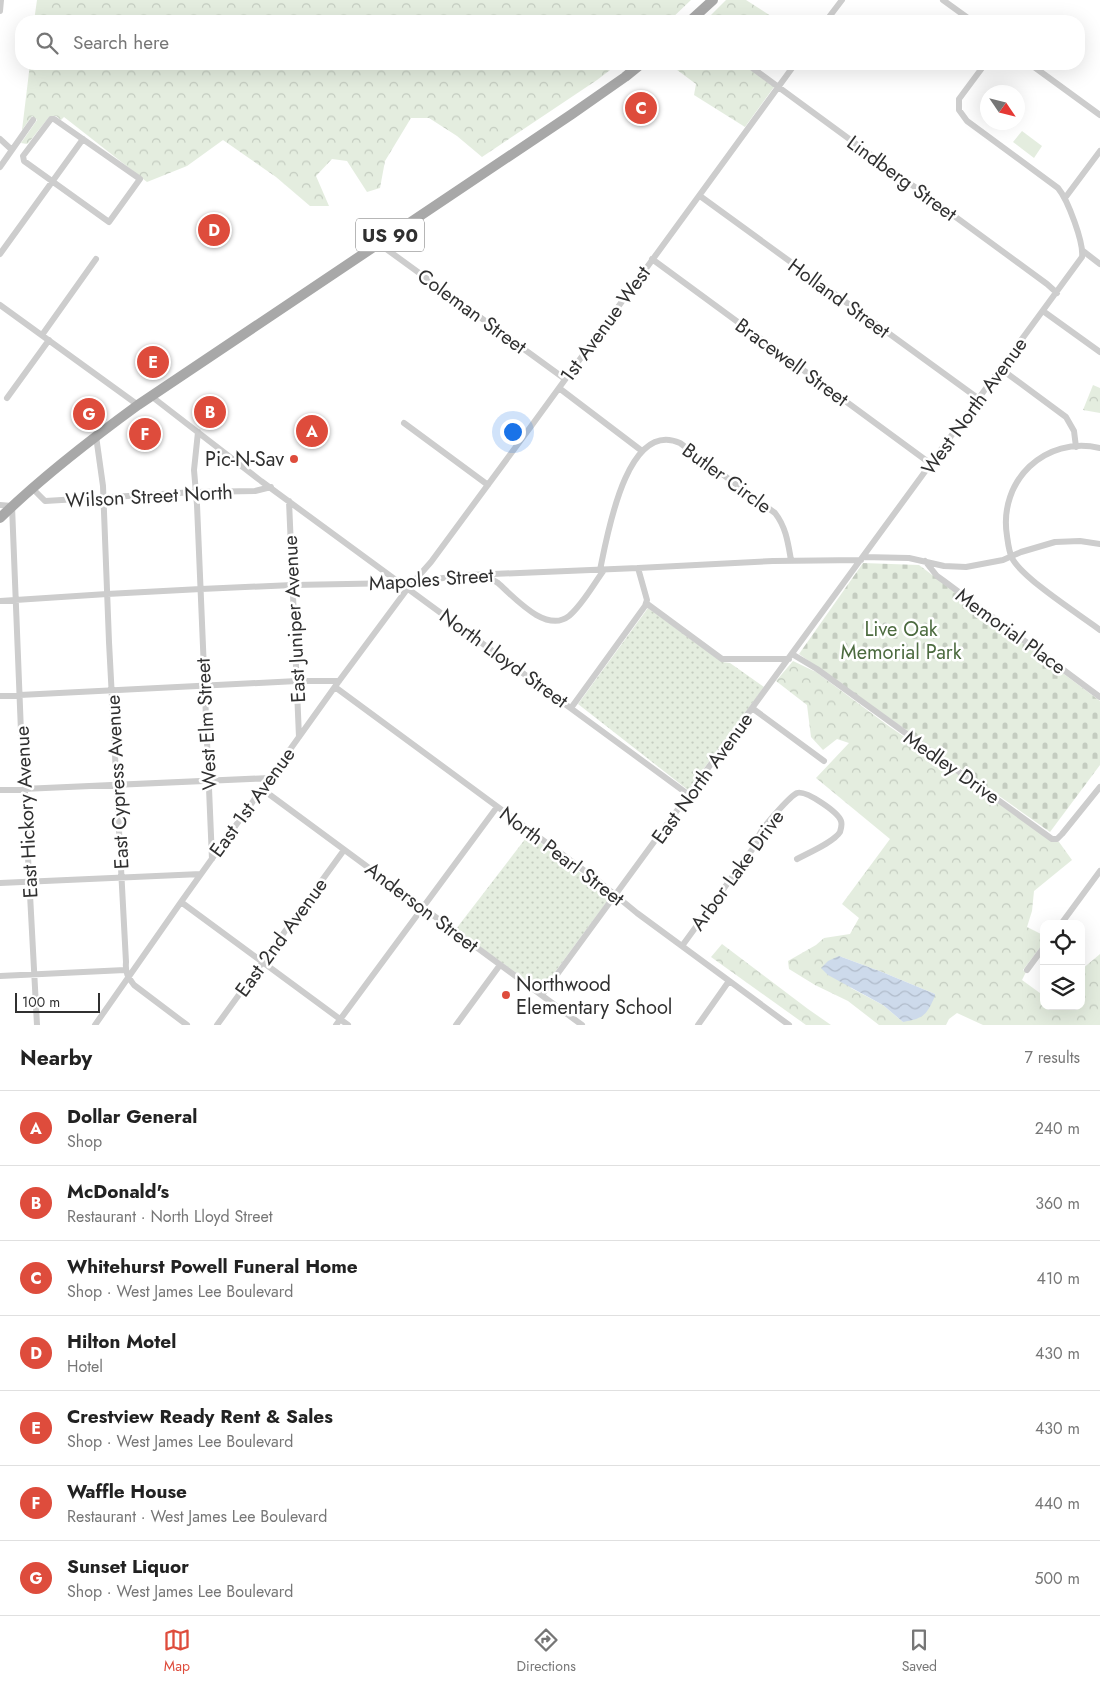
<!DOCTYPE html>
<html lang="en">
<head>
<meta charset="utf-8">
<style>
  body { margin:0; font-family:Jost,sans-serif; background:#f2f2f2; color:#222 }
  .controls { position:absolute; right:15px; bottom:15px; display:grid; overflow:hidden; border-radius:10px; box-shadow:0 5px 20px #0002 }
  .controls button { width:45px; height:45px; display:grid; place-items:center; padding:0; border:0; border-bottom:1px solid #e0e0e0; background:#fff; color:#222; font:25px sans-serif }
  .compass { position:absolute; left:980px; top:85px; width:45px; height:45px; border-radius:50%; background:#fff; box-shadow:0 5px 20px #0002; rotate:125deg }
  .scale { position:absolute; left:15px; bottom:12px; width:85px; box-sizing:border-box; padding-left:5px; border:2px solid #303030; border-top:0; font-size:14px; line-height:18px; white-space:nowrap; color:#303030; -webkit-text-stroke:4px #fff; paint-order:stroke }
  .you { position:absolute; left:512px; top:431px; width:18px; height:18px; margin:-12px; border:4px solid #fff; border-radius:50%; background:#1a73e8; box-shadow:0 0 0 8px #1a73e833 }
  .badge { display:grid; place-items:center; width:32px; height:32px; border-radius:50%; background:#de4c3c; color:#fff; font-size:16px; font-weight:700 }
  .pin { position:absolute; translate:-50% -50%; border:2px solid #fff; box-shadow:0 1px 5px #0006 }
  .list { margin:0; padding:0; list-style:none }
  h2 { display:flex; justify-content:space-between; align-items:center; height:65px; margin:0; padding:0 20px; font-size:21px }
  h2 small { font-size:16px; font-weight:400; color:#767676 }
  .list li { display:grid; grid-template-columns:32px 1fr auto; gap:15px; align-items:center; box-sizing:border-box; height:75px; padding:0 20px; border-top:1px solid #e0e0e0 }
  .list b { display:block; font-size:19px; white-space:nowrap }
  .list p { margin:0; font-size:16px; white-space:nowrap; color:#767676 }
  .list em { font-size:16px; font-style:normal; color:#767676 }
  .icon { flex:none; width:28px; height:28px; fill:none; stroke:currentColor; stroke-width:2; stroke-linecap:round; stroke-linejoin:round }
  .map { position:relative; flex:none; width:1100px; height:1025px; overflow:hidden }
  .search { position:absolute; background:#fff; box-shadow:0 5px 20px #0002; left:15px; right:15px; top:15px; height:55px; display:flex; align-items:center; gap:12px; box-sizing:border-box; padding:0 18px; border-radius:20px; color:#767676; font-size:19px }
  .sheet { height:590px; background:#fff }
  nav { display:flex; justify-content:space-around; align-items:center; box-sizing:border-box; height:70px; border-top:1px solid #e0e0e0; background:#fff; font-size:14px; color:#767676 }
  nav a { display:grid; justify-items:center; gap:2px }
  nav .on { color:#de4c3c }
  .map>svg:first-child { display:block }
</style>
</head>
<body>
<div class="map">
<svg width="1100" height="1025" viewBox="0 0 1100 1025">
  <defs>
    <pattern id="forest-crowns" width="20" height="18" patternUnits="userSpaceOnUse" patternTransform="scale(1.25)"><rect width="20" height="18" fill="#e4eddf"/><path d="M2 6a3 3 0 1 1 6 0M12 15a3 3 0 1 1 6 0" fill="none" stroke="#c4ccc0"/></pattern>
    <pattern id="cemetery-stones" width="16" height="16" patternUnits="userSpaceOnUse" patternTransform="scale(1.25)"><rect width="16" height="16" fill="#e4eddf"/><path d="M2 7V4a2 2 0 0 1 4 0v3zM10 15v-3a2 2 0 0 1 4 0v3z" fill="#c4ccc0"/></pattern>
    <pattern id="park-dots" width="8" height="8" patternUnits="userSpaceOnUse" patternTransform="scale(1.25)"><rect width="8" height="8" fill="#e4eddf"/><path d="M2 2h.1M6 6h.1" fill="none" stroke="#c4ccc0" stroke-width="1.8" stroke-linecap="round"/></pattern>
    <pattern id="water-waves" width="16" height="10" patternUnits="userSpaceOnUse" patternTransform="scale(1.25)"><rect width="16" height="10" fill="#cddaeb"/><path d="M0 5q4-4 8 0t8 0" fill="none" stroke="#b0bbca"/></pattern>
  </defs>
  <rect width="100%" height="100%" fill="#fff"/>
  <path fill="#e4eddf" d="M1022,131L1042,146L1034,158L1013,142Z"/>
  <path fill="url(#forest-crowns)" fill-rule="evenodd" d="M37,0H691L669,21H34Z
    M726,0H746L771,16L767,21H705Z
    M30,64H618L597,80L482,157L457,136L429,118H411L385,161L380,188L367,192L347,161L332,159L316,176L329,206H310L276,177L223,140L187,166L147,182L64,117L61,120L56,116L49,117L30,141L27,144L21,143L37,120L32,116L22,130Z
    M669,64H742L774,87L745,127L694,95L696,84Z
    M1093,385L1100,388V413L1083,410Z
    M793,661L816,672L890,727L1059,842L1072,860L1034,891L1032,911L1027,927L1043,935L1042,945L1023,970L1026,972L1022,980L1044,996V1006H1081V970L1100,954V1025H983L957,1013L949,1019L946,1025H879L848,1001L815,985L789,969L788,961L816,945L824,938L850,934L859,918L842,904L890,839L816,778L849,743L837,739L823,750L811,737L807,705L776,681ZM839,956L882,972L935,994L903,1022L883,1005L851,988Z
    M722,944L808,1009L831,1025H806L711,957Z"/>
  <path fill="url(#cemetery-stones)" d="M863,563L919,565L1100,701V765L1050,832L799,654Z"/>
  <path fill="url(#park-dots)" d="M648,608L722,662L730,663L764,687L688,790L578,704Z
    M529,834L611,896L541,991L456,929Z"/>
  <path fill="url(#water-waves)" d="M839,956L882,972L935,994V996C926,1016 924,1018 903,1022L883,1005L828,975L821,968L828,961Z"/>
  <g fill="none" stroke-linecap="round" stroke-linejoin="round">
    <path stroke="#cdcdcd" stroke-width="6" d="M943,0L972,21
      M0,11L1,0
      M826,21L842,0
      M747,64L1047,284L1057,293
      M1030,64L1100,115
      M51,119H54L140,179L109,222L24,161L23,156Z
      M0,139L12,150
      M0,167L33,120
      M700,196L979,399
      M1065,198L1100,151
      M378,243L565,379
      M1083,251L1100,264
      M0,254L83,139
      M652,259L931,464
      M0,305L138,405
      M1043,311L1100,352
      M42,335L96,259
      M1001,369L1066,417L1074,431L1076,447
      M559,388L642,451
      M151,396L261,481L689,795
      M7,398L49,340
      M404,423L488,485
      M198,432L194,470L197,505L212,859
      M96,436L103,486L109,642L126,962C125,973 128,977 134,985L187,1025
      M1100,448C1045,435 998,481 1007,536C1008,543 1009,552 1012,558C1022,578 1080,615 1100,630
      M32,488L45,501L195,492L255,491L271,487
      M289,501L299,737
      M0,505L12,506L21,732L25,769V801L37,1025
      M863,557L909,558L944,566L966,567L1003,560L1021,552L1055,542L1080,541L1100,544
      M925,561L937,576L944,581L1100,697
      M600,570C607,537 626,419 680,443L775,513C786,527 788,543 791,560
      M484,576C489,578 494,580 498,583C514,597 546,634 569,616C583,604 593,585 604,570
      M0,601L107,594L201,589L293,585L401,583L469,575L638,568L773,561L861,560
      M646,603L722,659H789
      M792,654L817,669L1052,839H1057L1062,834L1100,787
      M335,687L597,880L637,913L789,1025
      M0,696L297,681H339
      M571,708L645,606L647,600L638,568
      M752,708L824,761
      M262,789L582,1025
      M0,790L270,778
      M0,883L201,874
      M181,902L348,1025
      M1061,924L1100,871
      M682,946L754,847C757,842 758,835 762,830C767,823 790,796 797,793C806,790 838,812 841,821C842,824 841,829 840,832C834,842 808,853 797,859
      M1027,970L1044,947
      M0,976L125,970
      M542,995L1082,257C1084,243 1068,200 1058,188L967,121L959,110V99L985,64
      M95,1025L181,902L339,681L408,588L431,562L532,425L795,64
      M217,1025L344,850
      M336,1025L497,807
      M456,1025L500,965
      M698,1025L729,981"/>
    <path stroke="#a8a8a8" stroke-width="10" d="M690,21L713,0
      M0,518C43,476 90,440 138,405L572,114L625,77L641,64"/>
  </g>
  <g fill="#de4c3c" stroke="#fff" stroke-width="2">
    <circle cx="294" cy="459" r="5"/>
    <circle cx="506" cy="995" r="5"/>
  </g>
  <g text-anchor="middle" stroke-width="5" stroke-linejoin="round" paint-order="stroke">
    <rect fill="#fff" stroke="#6e6e6e" stroke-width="1" x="356" y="218.5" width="68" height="33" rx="4"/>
    <g font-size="19" font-weight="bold" fill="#303030">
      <text x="390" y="242">US 90</text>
    </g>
    <g font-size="20" fill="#303030" stroke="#fff">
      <text transform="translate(902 178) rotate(36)" y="7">Lindberg Street</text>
      <text transform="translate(839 298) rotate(36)" y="7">Holland Street</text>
      <text transform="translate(472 311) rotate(36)" y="7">Coleman Street</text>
      <text transform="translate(605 324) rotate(-54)" y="7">1st Avenue West</text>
      <text transform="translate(792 362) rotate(36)" y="7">Bracewell Street</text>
      <text transform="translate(974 406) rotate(-54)" y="7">West North Avenue</text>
      <text transform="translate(727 478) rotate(36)" y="7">Butler Circle</text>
      <text transform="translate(149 496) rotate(-3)" y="7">Wilson Street North</text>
      <text transform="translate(431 579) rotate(-4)" y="7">Mapoles Street</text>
      <text transform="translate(294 619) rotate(-93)" y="7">East Juniper Avenue</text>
      <text transform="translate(1011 631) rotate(36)" y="7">Memorial Place</text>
      <text transform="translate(504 658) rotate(36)" y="7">North Lloyd Street</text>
      <text transform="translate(206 724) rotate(-93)" y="7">West Elm Street</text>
      <text transform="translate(952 767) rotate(35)" y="7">Medley Drive</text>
      <text transform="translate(702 778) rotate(-54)" y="7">East North Avenue</text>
      <text transform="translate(117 782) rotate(-93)" y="7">East Cypress Avenue</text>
      <text transform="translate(252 802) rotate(-54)" y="7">East 1st Avenue</text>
      <text transform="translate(26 812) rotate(-93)" y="7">East Hickory Avenue</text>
      <text transform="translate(562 856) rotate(37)" y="7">North Pearl Street</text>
      <text transform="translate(737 870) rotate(-54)" y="7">Arbor Lake Drive</text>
      <text transform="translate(422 907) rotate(37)" y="7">Anderson Street</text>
      <text transform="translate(281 937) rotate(-54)" y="7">East 2nd Avenue</text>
    </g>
    <g font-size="20" fill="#303030" stroke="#fff" text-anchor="end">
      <text x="284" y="466">Pic-N-Sav</text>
      <text x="516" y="991" text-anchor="start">Northwood<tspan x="516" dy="23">Elementary School</tspan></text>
    </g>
    <g font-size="20" fill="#4c6b3f" stroke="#fff">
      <text x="901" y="636">Live Oak<tspan x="901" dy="23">Memorial Park</tspan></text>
    </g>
  </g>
</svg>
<div class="controls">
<button><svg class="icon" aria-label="locate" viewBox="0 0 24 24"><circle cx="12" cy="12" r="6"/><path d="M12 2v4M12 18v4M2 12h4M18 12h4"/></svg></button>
<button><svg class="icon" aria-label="layers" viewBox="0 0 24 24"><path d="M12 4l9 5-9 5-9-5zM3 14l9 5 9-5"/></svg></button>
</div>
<svg class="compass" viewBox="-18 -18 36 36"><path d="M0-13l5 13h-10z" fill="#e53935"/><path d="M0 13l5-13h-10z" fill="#767676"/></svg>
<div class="scale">100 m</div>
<div class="you"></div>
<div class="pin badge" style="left:312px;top:431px">A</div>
<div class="pin badge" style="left:210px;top:412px">B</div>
<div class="pin badge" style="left:641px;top:108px">C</div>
<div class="pin badge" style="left:214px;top:230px">D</div>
<div class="pin badge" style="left:153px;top:362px">E</div>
<div class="pin badge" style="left:145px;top:434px">F</div>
<div class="pin badge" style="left:89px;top:414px">G</div>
<div class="search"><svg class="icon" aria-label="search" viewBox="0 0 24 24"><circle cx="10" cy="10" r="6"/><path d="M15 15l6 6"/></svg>Search here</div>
</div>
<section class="sheet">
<h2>Nearby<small>7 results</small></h2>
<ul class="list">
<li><span class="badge">A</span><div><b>Dollar General</b><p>Shop</p></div><em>240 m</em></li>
<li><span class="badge">B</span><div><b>McDonald's</b><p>Restaurant · North Lloyd Street</p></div><em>360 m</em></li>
<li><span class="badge">C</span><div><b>Whitehurst Powell Funeral Home</b><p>Shop · West James Lee Boulevard</p></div><em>410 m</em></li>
<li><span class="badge">D</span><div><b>Hilton Motel</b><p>Hotel</p></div><em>430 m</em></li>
<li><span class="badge">E</span><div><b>Crestview Ready Rent &amp; Sales</b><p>Shop · West James Lee Boulevard</p></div><em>430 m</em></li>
<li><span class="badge">F</span><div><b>Waffle House</b><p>Restaurant · West James Lee Boulevard</p></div><em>440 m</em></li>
<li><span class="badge">G</span><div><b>Sunset Liquor</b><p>Shop · West James Lee Boulevard</p></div><em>500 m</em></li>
</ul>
</section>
<nav>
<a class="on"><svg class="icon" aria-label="map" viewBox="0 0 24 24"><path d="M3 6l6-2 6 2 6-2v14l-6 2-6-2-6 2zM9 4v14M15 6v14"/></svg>Map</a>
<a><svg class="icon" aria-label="directions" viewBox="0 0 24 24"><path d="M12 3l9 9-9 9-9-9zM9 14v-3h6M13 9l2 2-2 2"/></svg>Directions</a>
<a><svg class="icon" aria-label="saved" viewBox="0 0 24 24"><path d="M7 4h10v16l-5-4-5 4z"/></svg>Saved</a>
</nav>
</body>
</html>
